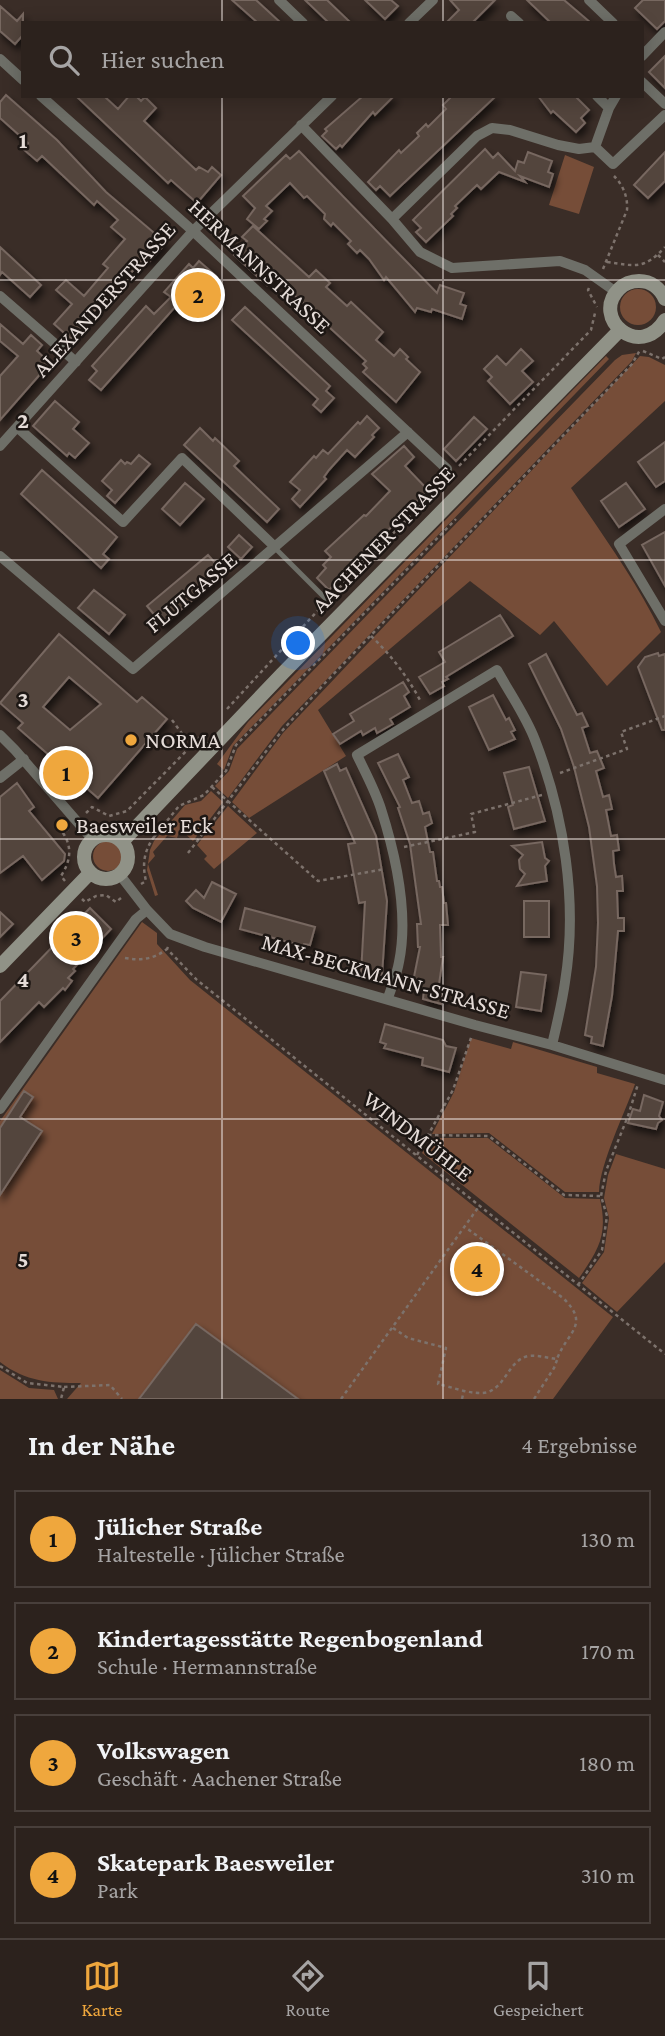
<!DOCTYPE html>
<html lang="de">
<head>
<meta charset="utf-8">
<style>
  body { margin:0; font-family:"Crimson Pro",serif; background:#382f2a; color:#f1f3f6 }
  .you { position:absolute; left:299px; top:644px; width:24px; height:24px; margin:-18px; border:5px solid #fff; border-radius:50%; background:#1a73e8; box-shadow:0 0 0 10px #1a73e833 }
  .badge { display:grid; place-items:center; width:46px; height:46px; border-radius:50%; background:#efa73d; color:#111; font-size:23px; font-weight:700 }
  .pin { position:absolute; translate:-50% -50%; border:4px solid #fff; box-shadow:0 2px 7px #0006 }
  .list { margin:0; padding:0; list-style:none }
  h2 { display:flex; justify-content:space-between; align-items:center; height:91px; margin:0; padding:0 28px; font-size:30px }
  h2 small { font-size:23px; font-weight:400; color:#a6a4a4 }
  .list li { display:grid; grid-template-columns:46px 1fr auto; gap:21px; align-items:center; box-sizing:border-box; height:98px; margin:0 14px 14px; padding:0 14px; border:2px solid #483f3b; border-radius:0px }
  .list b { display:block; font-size:26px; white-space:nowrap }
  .list p { margin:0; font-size:23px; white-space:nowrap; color:#a6a4a4 }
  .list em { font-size:23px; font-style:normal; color:#a6a4a4 }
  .icon { flex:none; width:38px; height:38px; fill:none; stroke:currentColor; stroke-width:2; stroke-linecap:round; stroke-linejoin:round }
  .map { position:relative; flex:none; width:665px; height:1399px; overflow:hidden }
  .search { position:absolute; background:#2c221d; box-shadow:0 4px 18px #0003; left:21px; right:21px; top:21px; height:77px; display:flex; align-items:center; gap:18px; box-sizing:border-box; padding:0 24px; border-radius:0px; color:#a6a4a4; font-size:26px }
  .sheet { height:539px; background:#2c221d }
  nav { display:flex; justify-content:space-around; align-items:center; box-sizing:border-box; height:98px; border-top:2px solid #483f3b; background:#2c221d; font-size:19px; color:#a6a4a4 }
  nav a { display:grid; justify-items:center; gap:4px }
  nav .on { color:#efa73d }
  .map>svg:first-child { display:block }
</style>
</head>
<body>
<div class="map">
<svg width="665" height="1399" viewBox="0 0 665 1399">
  <defs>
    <filter id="shadow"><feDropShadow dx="3" dy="5.5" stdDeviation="3.5" flood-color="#0009"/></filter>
  </defs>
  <rect width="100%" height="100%" fill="#3a2d27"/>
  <path fill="#764d38" d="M565,155L594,167L579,214L549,205Z
    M620 307a18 18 0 1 1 36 0a18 18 0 1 1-36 0Z
    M636,353L632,361L282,726L228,798L215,786L229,771L237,749L615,360L622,355Z
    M606,356L609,359L233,746L224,770L217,764L248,722Z
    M640,356L649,357L665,365V401L571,488C603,536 636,580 661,632L607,686L554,621L540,635L470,581L318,710L346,756L249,818L232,802L283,733Z
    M211,791L223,802L193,841L180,829L177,838L167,836L153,852L155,856L148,864L158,895L155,896L147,870L150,850L154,841L185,805L201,801Z
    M228,806L257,833L214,869L204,859L207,856L197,845Z
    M93 856a15 15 0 1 1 30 0a15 15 0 1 1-30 0Z
    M142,922L157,933V944L190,980L613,1317L553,1399H67L81,1383C50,1383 26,1382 0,1362V1121Z
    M471,1038L511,1049L513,1042L597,1067V1073L635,1084C625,1113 600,1163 599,1192H565L489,1133L432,1134L454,1092Z
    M431,1138H488L565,1198L600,1199C608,1235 599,1249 579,1278L422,1153Z
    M616,1154L665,1169V1262L617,1312L582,1283L604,1252L609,1218L604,1198L608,1175Z
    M0,1370L29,1388L54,1390L58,1399H0Z"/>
  <path fill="#53453e" stroke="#776760" stroke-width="2" fill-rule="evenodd" filter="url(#shadow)" d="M232,0H256L281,23H258Z
    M305,0H327L351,23H329Z
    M365,0H391L398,6L385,19Z
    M450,0H495L472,23H446L459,10Z
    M527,0H564L591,23H551Z
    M643,0H665V21L657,29L635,8Z
    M0,6L17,21L23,14V35L15,44L0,31Z
    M665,56V88L649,72Z
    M6,95L57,140L106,192L166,243L150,261L145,257L129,275L123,270L101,296L104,299L71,339L54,324L72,304L56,290L66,280L84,296L108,268L103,264L125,239L111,227L118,220L97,201L94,205L42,156L37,161L23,149L28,143L0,118V102Z
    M76,96H104L118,109L129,96H136L141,101L145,97L156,108L144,121L196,170L199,167L208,172L212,167L221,175L197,203L171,180L168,183Z
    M363,96H394L375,115L373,112L342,147L340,145L336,149L322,136L327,131L325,129Z
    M452,96H496L390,196L380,186L376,190L368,182L399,150L401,153L419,136L417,133L426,124L428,127L446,109L443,105Z
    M538,96H575L589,110L581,118L585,123L576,132L553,111L551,113Z
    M485,149L493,158L498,153L515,171L518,161L524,163L528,152L552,161L548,172L553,174L549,187L520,176L525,182L499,172L481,189L477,185L455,206L457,208L451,214L453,216L426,242L416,232L421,228L413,220Z
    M299,151L437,293L440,285L464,293L460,304L466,306L462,319L432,309L431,312L417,308L415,312L386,277L384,280L369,259L360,250L357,253L348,244L351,241L333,223L331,226L324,219L325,214L307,196L304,198L290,183L266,206L272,211L264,219L267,221L259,229L247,219L255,208L243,196L286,155L290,159Z
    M665,152V181L648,198L634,185Z
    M253,226L309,277L316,270L330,283L326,287L347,306L351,302L383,332L376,340L394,356L400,349L408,357L406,359L420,372L396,402L363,372L367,368L363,364L366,361L304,304L274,277L267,285L234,255L247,241L242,237Z
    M0,247L41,285L30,297L2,272L0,275Z
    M199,261L215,275L196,297L198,299L186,312L179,305L175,307L101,390L89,380L97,371L92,366L146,306L154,314L171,297L164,292L189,264L193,268Z
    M245,307L330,386L326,391L334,398L321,412L313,405L318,399L232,320Z
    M0,324L23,344L31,335L42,345L37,351L50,363L0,420V376L18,356L0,341Z
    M521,349L533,361L522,371L533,382L510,404L488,381L492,377L484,369L497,356L506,365Z
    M55,401L79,422L73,429L89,443L75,458L69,453L67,456L33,426Z
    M367,416L379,428L372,435L374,437L355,457L347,450L329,470L324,477L326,479L300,507L292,499L300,490L290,482L314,456L316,458L323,450L328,454L358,422L360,424Z
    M474,417L487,429L456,461L444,449Z
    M200,428L213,441L215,438L239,461L234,466L279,509L267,522L184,445Z
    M665,442V481L656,487L638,462Z
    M404,446L414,457L405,466L428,490L329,590L317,578L326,568L323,565L331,557L325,551L364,515L366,516L390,491L372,474Z
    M139,455L150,464L115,503L107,496L112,490L102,481L121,460L125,464L127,462L131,464Z
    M42,470L117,537L103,554L109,559L101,568L21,494Z
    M185,483L204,499L180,525L162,509Z
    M626,483L645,509L619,527L601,501Z
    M665,532V586L642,545Z
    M239,535L252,547L241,559L228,547Z
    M208,555L224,573L163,625L147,606Z
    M94,590L125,615L109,634L78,608Z
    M500,615L513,636L446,677L448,679L442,682L444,686L430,694L419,677L445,662L439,652Z
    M59,634L137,702L142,697L167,719L98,798L18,728L23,723L0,703ZM69,677L101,704L70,730L43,707Z
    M658,653L659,656L665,654V730H662L638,667L645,657Z
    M546,654L577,715L582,713L588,726L582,728L590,753L597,751L604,768L596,771L603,797L609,795L612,809L606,810L611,836L617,835L619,850L613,851L614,864L616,877L622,876L623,891H617L618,918H624V931H618L612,996L603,1046L591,1043L592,1037L585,1035L596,967L598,923L597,886L589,827L574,767L561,729L529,664Z
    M403,682L409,692L404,696L410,707L390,719L393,724L377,733L375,728L363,735L361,731L340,744L333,734L354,721L350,714Z
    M493,695L506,720L509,718L515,730L511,732L515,739L489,750L469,707Z
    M398,754L409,777L403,780L412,803L419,801L423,814L429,812L432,823L425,827L430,852H433L437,881H439L440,887H442L444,903H446L448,925H440L441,957H443L438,991L443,992L441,1004L423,999L424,990L415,988L413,982L420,947H418L417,924H421L410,844L398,808L400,807L378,763Z
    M337,764L340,771L346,768L376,836L387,901L382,975L361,974L365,902L359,903L348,844L355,843L324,771Z
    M529,767L545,821L514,829L508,807L513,805L504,773Z
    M17,783L34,807L29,811L65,854L64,861L42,880L23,856L0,873V797Z
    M542,842L545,858L549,861L545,866L547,881L517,886L525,874L520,869L519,860L523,855L512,846Z
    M212,882L236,894L221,922L193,908L186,901L196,890L204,898Z
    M524,901H549V937H524Z
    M90,908L111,929L73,969L75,971L68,978L72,981L65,990L63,988L44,1007L39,1002L0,1042V1001Z
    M245,908L315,927L310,945L304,944L303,946L240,929Z
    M0,912L13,924L0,937Z
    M521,972L546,975L541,1011L516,1007Z
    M385,1024L443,1040L446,1046L456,1048L449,1072L422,1065L423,1058L384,1048L386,1044L380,1042Z
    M24,1091L33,1097L20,1117L42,1131L0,1195V1128Z
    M644,1095L663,1102L659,1116L662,1120L658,1123L656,1129L628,1123L633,1109L640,1111Z
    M196,1324L298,1399H139Z"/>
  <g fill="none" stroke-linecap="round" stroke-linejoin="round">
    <path stroke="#7d726c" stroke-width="2.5" stroke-dasharray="3.5 3.5" stroke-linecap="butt" d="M658,255L665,262
      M607,262C635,266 644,270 665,247
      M603,269L627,210C628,197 623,185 614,176
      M589,288L588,290L597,307
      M643,351L662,359L665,357
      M459,466L591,330L595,313
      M334,593L445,481
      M371,636C391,655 408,677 421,702
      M227,709L322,606
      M172,720L183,735L192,744
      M560,773L627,749L621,732L665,716
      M212,787L318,881L385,869
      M86,813L92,807L109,816L127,811L203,734
      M154,837L179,806L204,795L226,771L236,745L456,519
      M404,847L475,832L471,814L542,795
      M188,853L281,732L324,684L632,364L640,350
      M65,881L61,876C70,862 73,848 63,833L68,829
      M141,884L146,881C142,864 144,851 154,837L148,832
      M82,899L85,902L96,896L106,895L116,902L121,898
      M168,947L167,949L197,980L665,1354
      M125,958C141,961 154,959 167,949
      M428,1135L489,1136L564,1195L601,1196
      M417,1155L453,1090L472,1035
      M578,1285L602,1250L607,1216L601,1196L606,1171L628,1116L638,1084
      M393,1328L408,1338L446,1348L438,1384C452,1387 474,1396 488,1392C507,1385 509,1359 529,1356C538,1355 548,1358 557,1359C567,1332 591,1325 563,1298L465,1227
      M0,1366L27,1383L64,1387L61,1399
      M64,1387L110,1385L122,1399
      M341,1399L480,1205
      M462,1399L464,1390
      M534,1399L554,1368L557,1360"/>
    <path stroke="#6e6f68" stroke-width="5" d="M275,548L327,600"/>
    <path stroke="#6e6f68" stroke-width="10" d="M279,0L303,23
      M589,0L613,23
      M511,16L519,23
      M409,23L433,0
      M642,56L665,32
      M0,59L23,80
      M642,82L665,104
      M41,96L193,231L447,469
      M597,96L609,108
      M616,96L609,108L595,147L613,164L665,115
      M301,125L392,219L420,252L452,268L560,261L585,270L616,292
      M392,219L477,136L492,128L510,130L558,145L579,149L595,147
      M0,296L76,362
      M17,427L123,522L182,458L275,547
      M0,446L193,231L332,96
      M665,509L619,544L665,621
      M0,556L133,669L408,432
      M0,735L15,750L93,840
      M0,778L24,759
      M120,875L147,910L170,934L205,947L475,1025L552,1045L665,1080
      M388,998C392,986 397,974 399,962C409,913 396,856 381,809C375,790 365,772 357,755L497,670C509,692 526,716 535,740C564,815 578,902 565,982C562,1003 557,1024 552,1045
      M0,1109L113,951L136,919L147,910"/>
    <path stroke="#909287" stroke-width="14" d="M665,299C660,288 651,281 639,281C632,281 624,284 619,289C590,318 640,361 665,320
      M84 857a22 22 0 1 1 44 0a22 22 0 1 1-44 0Z
      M122,842L282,674L620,330
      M0,966L90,873"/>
  </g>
  <path fill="none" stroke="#e5dcd8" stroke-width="2" stroke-opacity="0.55" d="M222,0V23M443,0V23M222,96V1399M443,96V1399M0,280H665M0,560H665M0,839H665M0,1119H665"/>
  <g fill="#efa73d" stroke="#1d1714" stroke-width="2.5">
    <circle cx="131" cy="740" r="7"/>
    <circle cx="62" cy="825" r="7"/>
  </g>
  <g text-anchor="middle" stroke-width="5" stroke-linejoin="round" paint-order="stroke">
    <g font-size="23" fill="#e5dcd8" stroke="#1d1714">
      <text transform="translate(260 266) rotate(43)" y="8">HERMANNSTRASSE</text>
      <text transform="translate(104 299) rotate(-48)" y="8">ALEXANDERSTRASSE</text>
      <text transform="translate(383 539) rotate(-46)" y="8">AACHENER STRASSE</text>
      <text transform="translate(191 592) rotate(-40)" y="8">FLUTGASSE</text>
      <text transform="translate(386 976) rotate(16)" y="8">MAX-BECKMANN-STRASSE</text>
      <text transform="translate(418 1136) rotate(38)" y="8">WINDMÜHLE</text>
    </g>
    <g font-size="23" fill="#e5dcd8" stroke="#1d1714" text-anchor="start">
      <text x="145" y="748">NORMA</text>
      <text x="76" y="833">Baesweiler Eck</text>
    </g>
  </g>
  <g font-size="23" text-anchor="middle" font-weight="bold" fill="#e5dcd8" stroke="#1d1714" stroke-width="5" stroke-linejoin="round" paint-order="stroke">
    <text x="23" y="148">1</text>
    <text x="23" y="428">2</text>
    <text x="23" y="707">3</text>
    <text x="23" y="987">4</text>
    <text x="23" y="1267">5</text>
  </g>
</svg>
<div class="you"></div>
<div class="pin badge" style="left:66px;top:773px">1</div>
<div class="pin badge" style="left:198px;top:295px">2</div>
<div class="pin badge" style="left:76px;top:938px">3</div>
<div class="pin badge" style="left:477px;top:1269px">4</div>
<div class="search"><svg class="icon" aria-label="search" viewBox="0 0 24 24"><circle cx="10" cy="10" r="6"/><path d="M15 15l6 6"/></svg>Hier suchen</div>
</div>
<section class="sheet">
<h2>In der Nähe<small>4 Ergebnisse</small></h2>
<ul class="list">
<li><span class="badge">1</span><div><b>Jülicher Straße</b><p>Haltestelle · Jülicher Straße</p></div><em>130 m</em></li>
<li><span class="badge">2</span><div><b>Kindertagesstätte Regenbogenland</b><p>Schule · Hermannstraße</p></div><em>170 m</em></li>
<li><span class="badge">3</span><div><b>Volkswagen</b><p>Geschäft · Aachener Straße</p></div><em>180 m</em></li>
<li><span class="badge">4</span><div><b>Skatepark Baesweiler</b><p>Park</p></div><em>310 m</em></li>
</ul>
</section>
<nav>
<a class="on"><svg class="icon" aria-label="map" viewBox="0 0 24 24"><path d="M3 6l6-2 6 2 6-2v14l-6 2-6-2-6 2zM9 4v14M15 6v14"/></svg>Karte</a>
<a><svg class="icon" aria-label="directions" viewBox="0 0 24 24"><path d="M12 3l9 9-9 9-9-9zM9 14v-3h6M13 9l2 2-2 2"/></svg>Route</a>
<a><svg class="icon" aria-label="saved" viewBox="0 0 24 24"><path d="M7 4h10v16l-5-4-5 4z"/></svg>Gespeichert</a>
</nav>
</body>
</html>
